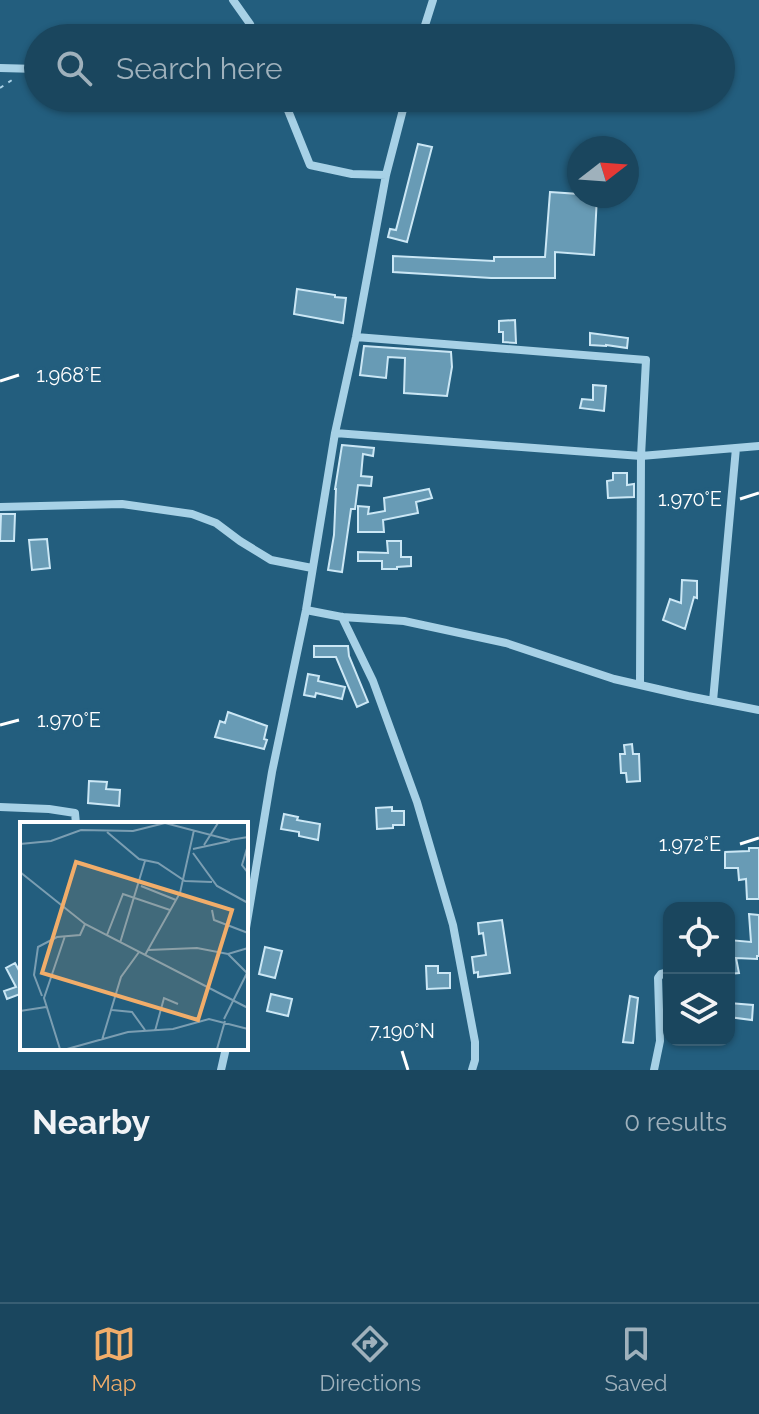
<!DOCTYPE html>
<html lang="en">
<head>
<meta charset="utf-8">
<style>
  body { margin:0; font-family:Raleway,sans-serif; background:#234d64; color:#f1f3f6 }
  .controls { position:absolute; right:24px; bottom:24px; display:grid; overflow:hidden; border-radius:16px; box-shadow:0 2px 6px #0004 }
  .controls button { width:72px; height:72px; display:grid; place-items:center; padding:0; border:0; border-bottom:2px solid #385e73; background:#1a465e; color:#f1f3f6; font:40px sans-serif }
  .compass { position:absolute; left:567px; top:136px; width:72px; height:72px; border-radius:50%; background:#1a465e; box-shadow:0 2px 6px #0004; rotate:73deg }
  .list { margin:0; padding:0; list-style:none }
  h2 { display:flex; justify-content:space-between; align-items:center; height:104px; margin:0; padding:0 32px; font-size:34px }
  h2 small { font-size:26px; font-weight:400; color:#9fb1bc }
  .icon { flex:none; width:44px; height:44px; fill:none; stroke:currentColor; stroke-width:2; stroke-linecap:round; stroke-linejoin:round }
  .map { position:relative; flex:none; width:759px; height:1070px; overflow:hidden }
  .search { position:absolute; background:#1a465e; box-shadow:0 2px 6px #0004; left:24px; right:24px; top:24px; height:88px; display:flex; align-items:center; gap:20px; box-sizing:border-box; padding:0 28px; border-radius:44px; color:#9fb1bc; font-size:30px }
  .sheet { height:232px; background:#1a465e }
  nav { display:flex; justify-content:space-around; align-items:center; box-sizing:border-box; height:112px; border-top:2px solid #385e73; background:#1a465e; font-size:22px; color:#9fb1bc }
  nav a { display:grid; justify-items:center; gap:4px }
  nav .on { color:#f1ad6a }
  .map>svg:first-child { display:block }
</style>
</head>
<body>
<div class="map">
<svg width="759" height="1070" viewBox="0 0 759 1070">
  <rect width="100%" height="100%" fill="#235e7e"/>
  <path fill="#689bb5" stroke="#cbe7f5" stroke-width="2" d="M418,144L432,147L407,242L388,237L390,229L396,230Z
    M550,192L579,194V196H597L594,255L555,252V278H491L393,272V256L494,261V257H545Z
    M297,289L335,295V297L346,298L343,323L294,314Z
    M515,320L516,343L503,342V332H499V321Z
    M590,333L628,338L627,348L606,345V346L590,345Z
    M364,346L451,352L452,367L447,396L404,393L405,358L388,357L386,378L360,375Z
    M593,385L606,386L604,411L580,408L582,399L593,400Z
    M342,445L374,448L373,456L363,454L361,476L372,477L371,486L358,485L355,509H351L342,572L328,570L334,535L336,489H335Z
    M613,473H627V485L634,484V497L608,498L607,481L613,480Z
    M429,489L432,498L416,502L418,513L383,520L384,532H358V506L369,507L368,514L385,511L384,498Z
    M1,514H15L14,541H0Z
    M47,539L50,568L32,570L29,540Z
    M387,541H401V557H411V566L397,567V569H382V561H358V552L388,553Z
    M682,580L697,581V598L694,597L685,629L663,620L670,599L681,603Z
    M314,646H348L349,656L368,702L357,707L336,657H314Z
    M308,674L319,676L318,681L345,687L342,699L316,693L315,697L304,695Z
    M228,712L267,726L264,739L267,740L264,749L215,737L220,721L225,723Z
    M632,744L633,754H639L640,781L627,782L626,773H621L620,754H625L624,745Z
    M89,781L107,782L106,789L120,790L119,806L88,803Z
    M392,807V811H404V825H393V828L377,829L376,808Z
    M284,814L298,817L297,820L320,824L318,840L299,836V832L281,829Z
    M749,848H759V899H747L746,879L739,880L738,868H725V852L749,851Z
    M749,914L759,915V956H757V959L736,958L739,973L729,974V940L751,942Z
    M502,920L510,973L478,977V972L474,973L472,957L486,955L483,933L479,934L478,923Z
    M265,947L282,951L275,978L259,974Z
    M15,963L22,976V998L20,994L7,999L4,991L16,987L6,968Z
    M426,966H438V973H450V988L427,989Z
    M271,994L292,999L288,1016L267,1011Z
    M630,996L638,998L633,1043L623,1042Z
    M729,1003L753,1005L752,1020L729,1017Z"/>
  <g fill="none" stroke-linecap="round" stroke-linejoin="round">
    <path stroke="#a7d1e6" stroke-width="2" stroke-dasharray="4 6" stroke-linecap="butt" d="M0,88L15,78"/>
    <path stroke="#a7d1e6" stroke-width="8" d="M233,0L250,24L256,38
      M421,38L433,0
      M0,68L38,69
      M283,98L310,165L352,174L386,175
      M356,337L646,360L641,456L640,684
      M335,433L641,456L759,446
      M0,507L122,504L192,514L216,523L240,541L271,560L312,568
      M306,610L342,617L404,621L506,643L614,679L688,696L759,710
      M342,617L373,681L417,802L453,925L475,1042V1060L472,1070
      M713,701L736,448
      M0,807L49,809L75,813L76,824
      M246,928L272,772L306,610L335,433L356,337L386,175L406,98
      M221,1070L226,1048
      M654,1070L660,1041L658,978L661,974L669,972"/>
  </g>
  <path fill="none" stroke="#fff" stroke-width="3" d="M0,381L19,375M740,499L759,493M0,725L19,720M740,844L759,838M402,1051L408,1070"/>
  <g transform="translate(20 822)">
    <rect width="228" height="228" fill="#235e7e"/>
    <path fill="none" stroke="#7b9eb2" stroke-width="2" d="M87,10L119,37L138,41L165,59L192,60M0,22L31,19L61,8L113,9L145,1L210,18L228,15M184,23L198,1M173,27L210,19M173,31L197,64L228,81M0,50L65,102L228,186M228,51L222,43L228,23M121,64L156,78M192,88L194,98L228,111M87,113L103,72L150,88M100,121L125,39M128,128L177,126L208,132L228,126M208,132L227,151M125,133L160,71L174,8M22,174L14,153L18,125L37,115L60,113L65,102M92,188L112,190L125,208M0,189L26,185M204,197L228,149M135,209L144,176L158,182M82,218L101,155L119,130M40,227L24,176L45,114M47,227L108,210L153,207L189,197L228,207M197,227L205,199"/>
    <path fill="#f1ad6a" fill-opacity="0.15" stroke="#f1ad6a" stroke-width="4" d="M56,40L212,88L178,198L22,151Z"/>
    <rect width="228" height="228" fill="none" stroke="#fff" stroke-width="4"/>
  </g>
  <g font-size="20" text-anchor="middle" fill="#fff" stroke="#235e7e" stroke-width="8" stroke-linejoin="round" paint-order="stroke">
    <text x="69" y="382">1.968°E</text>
    <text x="690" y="506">1.970°E</text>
    <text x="69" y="727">1.970°E</text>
    <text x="690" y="851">1.972°E</text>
    <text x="402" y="1038">7.190°N</text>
  </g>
</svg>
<div class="controls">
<button><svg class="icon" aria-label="locate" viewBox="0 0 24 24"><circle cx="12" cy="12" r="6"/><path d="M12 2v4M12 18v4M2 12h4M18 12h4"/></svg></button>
<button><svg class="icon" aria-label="layers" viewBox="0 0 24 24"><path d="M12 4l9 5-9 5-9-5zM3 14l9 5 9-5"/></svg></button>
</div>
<svg class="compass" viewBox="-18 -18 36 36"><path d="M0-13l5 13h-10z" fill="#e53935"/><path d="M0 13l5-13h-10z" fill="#9fb1bc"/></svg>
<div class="search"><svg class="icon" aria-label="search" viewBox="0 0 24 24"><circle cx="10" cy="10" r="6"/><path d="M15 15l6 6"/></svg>Search here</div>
</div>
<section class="sheet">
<h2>Nearby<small>0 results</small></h2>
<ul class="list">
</ul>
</section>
<nav>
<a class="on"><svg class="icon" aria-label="map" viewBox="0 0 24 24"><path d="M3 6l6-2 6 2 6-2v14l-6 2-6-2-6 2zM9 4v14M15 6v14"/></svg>Map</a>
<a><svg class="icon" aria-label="directions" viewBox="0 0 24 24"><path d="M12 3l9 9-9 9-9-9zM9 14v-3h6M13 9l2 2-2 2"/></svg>Directions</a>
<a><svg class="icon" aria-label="saved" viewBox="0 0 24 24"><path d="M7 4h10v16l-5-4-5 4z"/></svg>Saved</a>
</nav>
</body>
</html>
